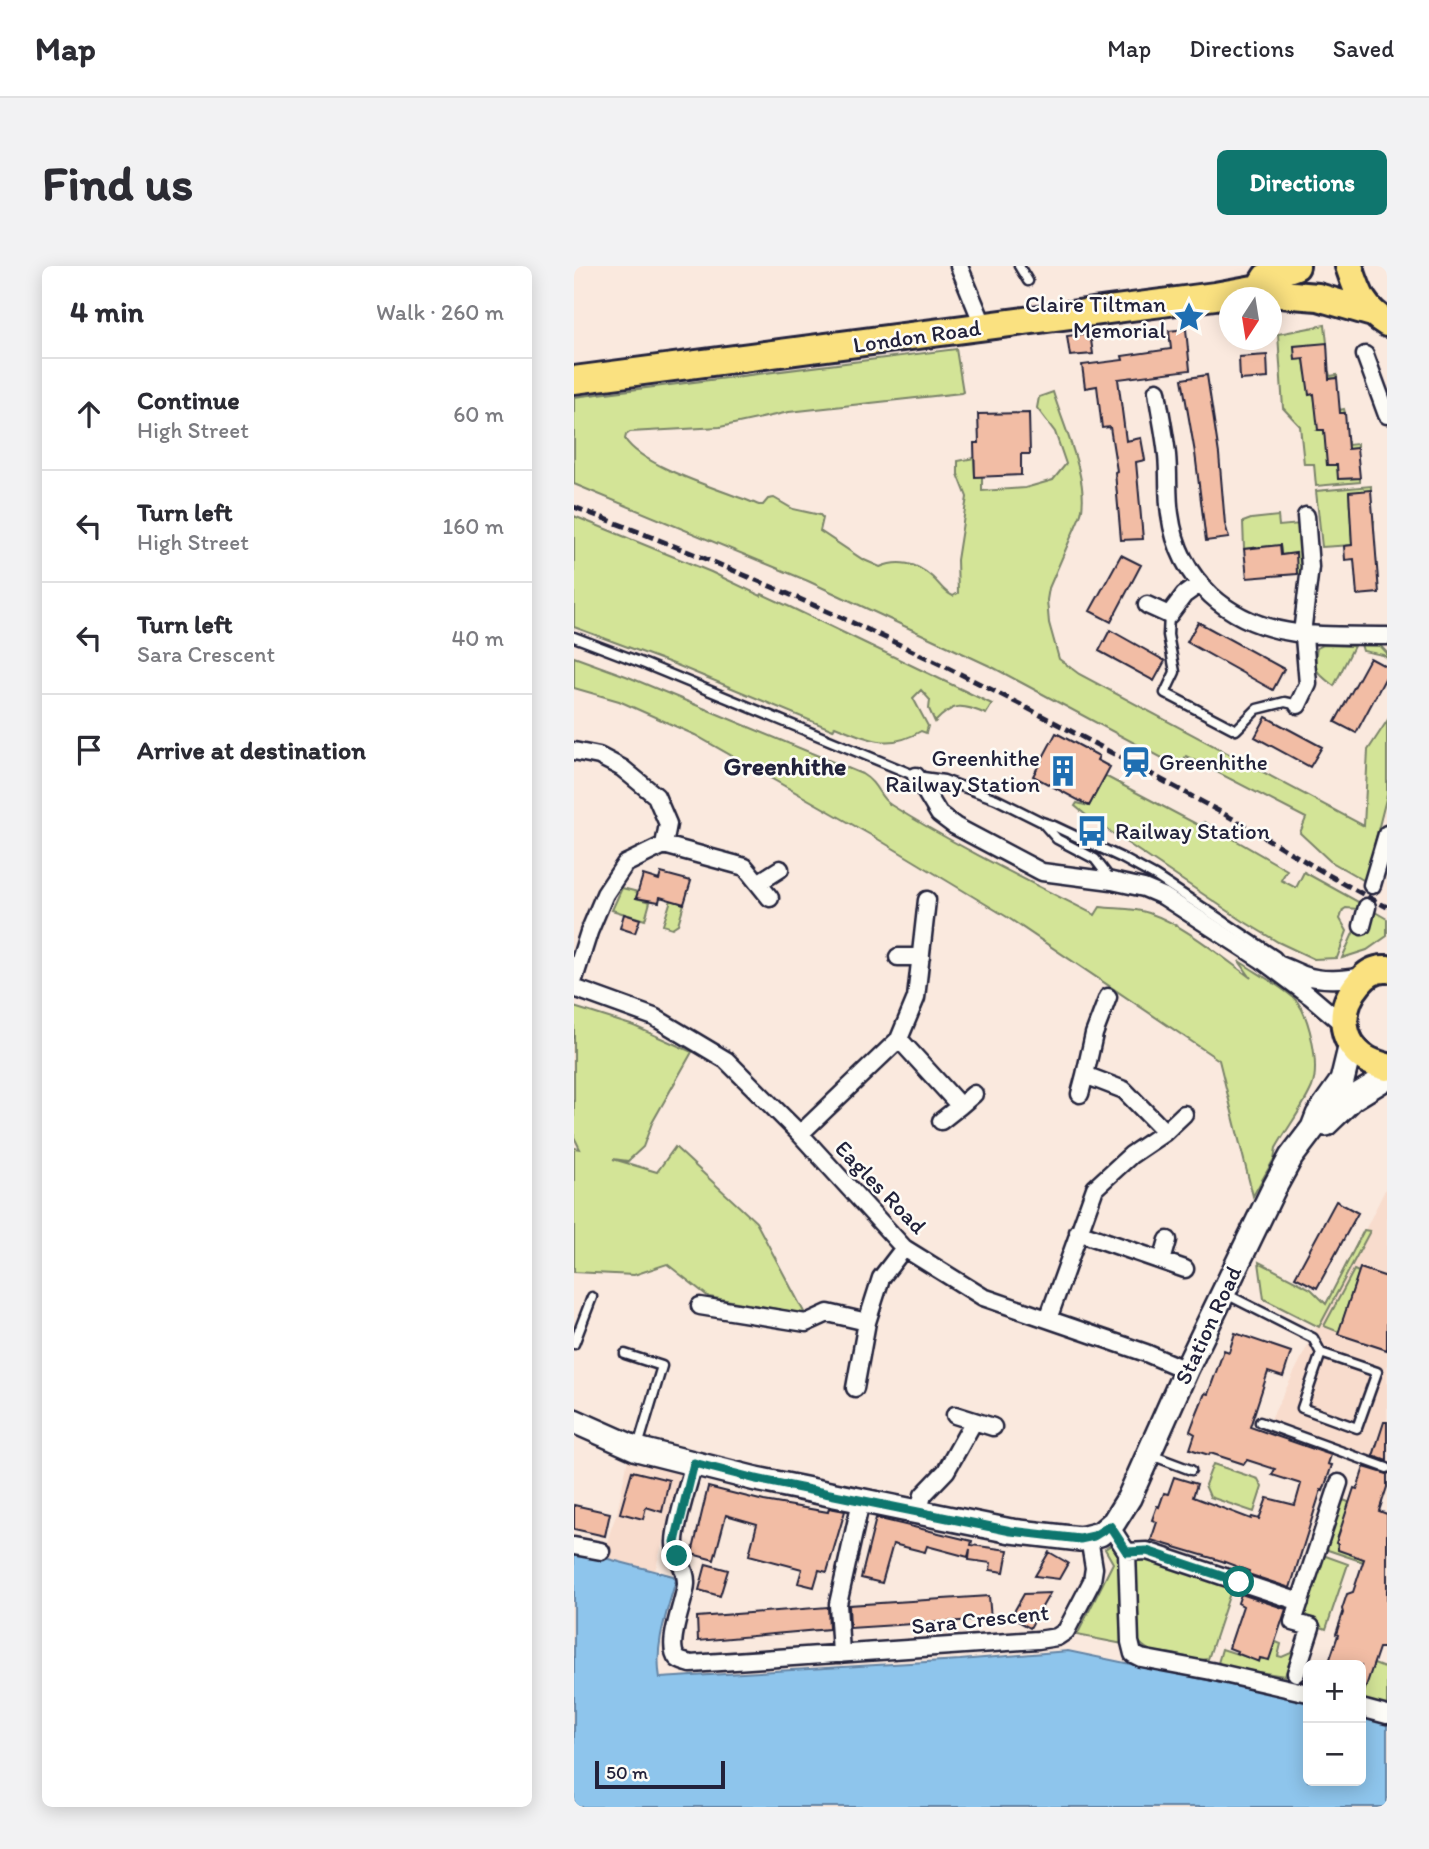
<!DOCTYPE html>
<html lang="en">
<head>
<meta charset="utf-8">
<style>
  body { margin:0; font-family:Itim,sans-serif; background:#f2f2f3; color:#2b2b33 }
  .controls { position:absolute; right:21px; bottom:21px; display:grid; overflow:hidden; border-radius:10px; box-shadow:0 4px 18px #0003 }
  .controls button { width:63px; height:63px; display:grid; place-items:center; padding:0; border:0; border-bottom:2px solid #e1e1e2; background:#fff; color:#2b2b33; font:35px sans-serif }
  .compass { position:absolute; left:645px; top:21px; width:63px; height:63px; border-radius:50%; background:#fff; box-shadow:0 4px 18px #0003; rotate:192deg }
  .scale { position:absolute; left:21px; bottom:18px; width:130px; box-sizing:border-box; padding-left:7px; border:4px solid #22223b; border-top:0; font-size:19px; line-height:24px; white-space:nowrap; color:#22223b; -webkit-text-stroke:5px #fdfcf7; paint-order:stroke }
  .stop { position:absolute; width:21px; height:21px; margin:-16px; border:5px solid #0f766e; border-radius:50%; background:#fff }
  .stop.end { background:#0f766e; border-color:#fff; box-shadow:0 2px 7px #0008 }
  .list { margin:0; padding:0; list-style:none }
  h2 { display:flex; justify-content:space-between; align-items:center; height:91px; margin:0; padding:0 28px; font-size:30px }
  h2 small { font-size:23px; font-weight:400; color:#7c7c81 }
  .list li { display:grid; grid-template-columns:46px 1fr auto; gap:21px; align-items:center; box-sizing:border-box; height:112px; padding:0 28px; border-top:2px solid #e1e1e2 }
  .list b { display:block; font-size:26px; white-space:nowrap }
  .list p { margin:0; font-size:23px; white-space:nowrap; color:#7c7c81 }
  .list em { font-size:23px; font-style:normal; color:#7c7c81 }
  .icon { flex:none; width:38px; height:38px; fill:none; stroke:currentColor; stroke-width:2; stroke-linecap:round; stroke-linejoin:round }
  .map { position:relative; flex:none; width:813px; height:1541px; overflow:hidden; border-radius:10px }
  header { display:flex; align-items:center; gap:42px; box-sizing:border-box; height:98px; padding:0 35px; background:#fff; border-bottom:2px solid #e1e1e2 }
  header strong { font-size:33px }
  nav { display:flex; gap:38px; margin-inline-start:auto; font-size:24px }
  .intro { display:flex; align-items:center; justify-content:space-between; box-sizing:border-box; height:168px; padding:0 42px }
  h1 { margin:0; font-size:49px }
  .button { padding:18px 32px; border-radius:10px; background:#0f766e; color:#fff; font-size:24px; font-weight:700 }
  main { display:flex; gap:42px; padding:0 42px }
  aside { flex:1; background:#fff; border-radius:10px; box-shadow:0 4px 18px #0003 }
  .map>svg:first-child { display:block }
</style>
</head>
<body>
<header>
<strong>Map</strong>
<nav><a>Map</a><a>Directions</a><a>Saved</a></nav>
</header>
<div class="intro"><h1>Find us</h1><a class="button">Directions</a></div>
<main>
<aside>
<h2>4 min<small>Walk · 260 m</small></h2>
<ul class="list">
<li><svg class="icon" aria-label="ahead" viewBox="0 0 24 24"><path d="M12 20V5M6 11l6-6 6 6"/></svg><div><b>Continue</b><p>High Street</p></div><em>60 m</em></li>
<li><svg class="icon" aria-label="left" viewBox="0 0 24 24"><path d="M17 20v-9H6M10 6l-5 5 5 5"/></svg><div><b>Turn left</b><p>High Street</p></div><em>160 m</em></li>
<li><svg class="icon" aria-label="left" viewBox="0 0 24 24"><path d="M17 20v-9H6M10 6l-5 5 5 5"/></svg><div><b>Turn left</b><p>Sara Crescent</p></div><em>40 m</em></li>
<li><svg class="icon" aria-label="arrive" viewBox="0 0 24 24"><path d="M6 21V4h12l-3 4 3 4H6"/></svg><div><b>Arrive at destination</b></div></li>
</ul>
</aside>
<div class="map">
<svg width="813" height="1541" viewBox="0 0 813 1541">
  <rect width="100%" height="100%" fill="#fae9de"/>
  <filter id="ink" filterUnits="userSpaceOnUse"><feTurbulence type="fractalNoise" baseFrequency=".0143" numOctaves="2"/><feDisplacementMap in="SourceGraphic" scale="14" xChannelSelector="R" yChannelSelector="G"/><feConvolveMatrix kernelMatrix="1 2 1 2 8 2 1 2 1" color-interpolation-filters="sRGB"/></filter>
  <g filter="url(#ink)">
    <path fill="#f8dccd" d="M813,920V1195L696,1155Z
      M55,1188L109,1199L81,1305L29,1291L37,1263L43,1247Z"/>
    <path fill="#d3e497" stroke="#7a8369" stroke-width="2" d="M751,59L753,77L730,93L732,108L755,106L756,110L763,109V112L740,114L735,128H740L742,143L765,141L766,144L770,143L771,147L744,164H750L752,178L774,176V179L783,178V182L753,185L763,199L765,213L786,212V216L742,220L740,198H730L726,160L709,142L704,68Z
      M382,83L389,126L387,127L215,146L146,161L56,166L52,169L51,173C69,202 152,225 185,239H189L194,233L200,232L219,243L246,249L249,252L246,265L288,293L306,301C324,293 343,297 358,311C366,318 369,326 379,330L384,327L383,294L393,231L384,208V195L400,192L401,210H408V225L451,222L479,214L492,198L481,166L463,142L465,131L479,126C489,159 516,215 507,248L475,322L473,334L475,357L485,393L505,408L790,560L794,484L813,455V529L791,615L756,595L726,567L732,552L612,490L605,501L420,402L234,315L0,218V131Z
      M797,220V224L775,227L777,257L800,255L799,262L777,264L778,279L748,281L742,225Z
      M0,250L137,306L187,330L188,328L216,341L418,438L412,448C388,438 380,436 361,456L355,443L356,434L347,424L339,432L354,460L352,467L347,465C314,485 294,473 261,460L259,464L105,400L0,361Z
      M704,250L705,260L726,258L731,308H723L721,288L707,289L706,279L670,283L669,256L677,253Z
      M786,375H802L813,387V392L809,389L789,385Z
      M749,379L780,380L760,420C743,407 738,405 743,382Z
      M0,391L52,410L288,508C305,518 304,531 317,539C382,580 452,614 521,649L526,641C542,643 560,642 575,647C610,659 647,690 677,712L665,695C683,707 704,718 720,732C736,748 746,800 738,821C729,842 713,862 702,882L700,893L679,930L645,794L433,651L302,572L121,469L45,435L0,422Z
      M531,510L626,560L630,556L713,604L707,614L722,622L730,606L788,638L784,643L772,642L769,644L766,653L773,665L763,692L740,693L704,676L669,655L513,550L501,540L503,537L515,540Z
      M48,622L64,626L62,632L76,636L71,654L38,644Z
      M97,634L110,638L104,658L98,662L89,659Z
      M801,646L813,653V670L793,684L768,692L780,665L792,666Z
      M0,741L60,760L118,786L78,857L69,881L54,895L39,893L83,906L101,881L182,956L231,1048L135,1031L93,998L60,1009L0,1006V882L6,883L0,871Z
      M790,964L796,965L745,1061L690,1033L685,996L737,1023L752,1038Z
      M780,1004L785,1006L765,1066L750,1060Z
      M639,1198L684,1213L688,1221L680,1246L636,1231L631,1219Z
      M764,1232L777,1237H775L766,1270H764L763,1281L813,1304L748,1282Z
      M537,1279L548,1293L549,1378L503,1369L539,1297L531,1283Z
      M746,1288L774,1298L752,1363L724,1353Z
      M564,1290L658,1321L634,1393C620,1396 613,1390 599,1388C581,1385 577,1390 562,1373L560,1293Z
      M702,1376L707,1378L704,1390L708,1391L719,1386L711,1410L658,1402L644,1397L648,1383L685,1395L686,1392L695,1394L697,1381H700Z
      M800,1398L813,1403V1442L787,1432V1419L789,1420Z"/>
    <path fill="#8ec5ec" stroke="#6384a5" stroke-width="2" d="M0,1284L99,1310L102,1314C93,1346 80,1379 86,1412L386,1394L494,1385L734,1435V1515H787V1450L813,1458V1541H0Z"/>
    <path fill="#f2bda5" stroke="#22223b" stroke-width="2" d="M612,63L616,104L544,113L552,175L567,172L571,194L562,196L569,273L547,274L541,206L543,205L536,161L528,162L523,120L511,122L508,99L549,94L548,90L597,83L595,65Z
      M516,67L519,88L496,90L493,70Z
      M753,77L755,113L763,112L766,147H771L774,183L783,182L786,212L764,213L763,199H753L750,164H744L740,128L735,129L730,93L721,94L720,80Z
      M693,89L694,112L666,114L665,91Z
      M633,109L645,188L651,258L655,272L632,275L621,187L608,113Z
      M455,147L456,188H447V209L401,211L400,177H405L404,148Z
      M797,224L805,327L783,329L780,293L771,294L770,280L778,279L775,226Z
      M706,279L707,289L722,287L723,308L673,312L670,283Z
      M547,289L567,299L537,356L516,345Z
      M624,356L710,403L699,424L613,376Z
      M536,364L591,395L580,415L525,385Z
      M796,392L813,401V409L782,467L761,456Z
      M692,451L748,481L736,501L681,471Z
      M482,467L525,490L523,494L536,501L515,540L459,510Z
      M87,607L117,615L110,638L86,631L85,636L62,632L69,609L85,614Z
      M50,648L66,653L61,667L46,662Z
      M762,935L784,947L743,1022L721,1011Z
      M786,1002L813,1011V1084L764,1068Z
      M661,1067L717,1086L709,1111L694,1106L676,1161L757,1189L754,1198L758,1199L749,1225L747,1224L716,1322L674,1308L675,1305L648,1295L577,1274L583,1256L578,1254L583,1240L585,1241L590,1227L594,1228L600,1211L623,1218L619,1231L677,1253L678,1251L685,1253L693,1232L721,1239L727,1218L698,1209L701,1203L673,1194L670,1198L636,1187L635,1189L616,1183L621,1168L616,1165L622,1149L631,1127L634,1128L650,1084L655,1086Z
      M810,1156H813V1195L799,1190Z
      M790,1201L813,1208V1221L805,1245L813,1248V1382H805L789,1429H787V1399H754L764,1369L762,1368L769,1347L768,1343L773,1328L779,1326L790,1293L764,1284V1278L762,1277L780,1222L783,1223Z
      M58,1205L95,1214L88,1246L72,1241L69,1253L46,1247Z
      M134,1221L190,1235L254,1246L255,1242L271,1245L253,1306L245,1304L240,1321L224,1317L228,1303L175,1289L183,1258L152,1249L140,1294L118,1288Z
      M0,1239L36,1247L31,1270L0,1263Z
      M302,1252L398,1275L397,1279L434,1284L430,1306L416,1304L417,1297L395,1294L396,1283L394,1291L353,1280L351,1286L319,1278L308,1317L287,1312Z
      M475,1286L494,1297L485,1313L461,1310Z
      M132,1298L154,1304L146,1330L125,1324Z
      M476,1327L456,1362L437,1351L450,1328Z
      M667,1328L712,1343L695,1394L686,1392L685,1396L662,1387L663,1385L655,1382L669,1340L664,1337Z
      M415,1330L417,1353L276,1362L275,1339Z
      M254,1341L255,1363L124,1375L123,1351Z"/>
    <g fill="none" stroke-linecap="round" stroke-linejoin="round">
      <defs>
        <path id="lane" d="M445,0L454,15
          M595,349L594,369L601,406L591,427L662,464L683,443L711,436L724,439
          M0,371L71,398L342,510L370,514L422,533L468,556L480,560L548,592L581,610L702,690L708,697
          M468,556L483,573L521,593L537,614
          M650,1027L739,1072L747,1087L803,1106L783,1162L728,1142L747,1087
          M0,1078L18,1031
          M51,1088L88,1100L64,1180
          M686,1156L813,1202
          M577,1189L617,1204"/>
        <path id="street" d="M385,0L410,61
          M791,89L813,149
          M583,125C586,147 591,168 593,189C595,209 593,229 596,248C605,316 655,358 722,367C752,371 783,369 813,370
          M573,339L595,349L610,329L624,319
          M724,439L734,418L729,359L736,301L732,250
          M0,485L25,490L48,502L82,530L94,558L90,579
          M342,510L365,548L381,560L468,606L538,615L570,622L589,630L688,694L736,730L770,759
          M184,617L206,603
          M798,619L813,568
          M788,660L793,641
          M324,691H347
          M699,697C710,699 719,705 730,709C750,716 770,713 791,710
          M0,713L15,666L31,628L51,598L90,579L171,601L196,632
          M0,722L80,751L152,794L226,868L330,982L409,1031L572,1087L612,1104
          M325,773L386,840L367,855
          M506,828L511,809
          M386,840L400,828
          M591,866L610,848
          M226,868L325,773L342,732L353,634
          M504,966L611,1003
          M588,995L594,974
          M126,1040L232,1057L254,1047L293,1056
          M474,1053L521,922L557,889L591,866L550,824L511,809L520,768L534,731
          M281,1122L293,1056L307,1012L330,982
          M381,1149L419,1161
          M120,1197C115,1217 101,1257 101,1276C100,1292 113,1302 112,1318C111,1335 91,1378 103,1392C106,1396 112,1396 117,1398L464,1374L483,1371L492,1365L518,1315L520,1302L515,1272
          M344,1247L349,1229L372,1205L400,1155
          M536,1260L553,1286L556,1376L559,1388L567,1392L637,1405L734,1427
          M0,1280L27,1285
          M553,1286L573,1285L726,1336
          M267,1388L264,1338L287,1235
          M722,1407L737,1361L719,1356L765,1217
          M787,1442L813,1449"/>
        <path id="secondary" d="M752,858L779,832L813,811
          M0,1155L63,1183L182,1213L437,1265L506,1273L526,1268L540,1256L555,1232L612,1104L699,924L717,891L739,862L744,849L768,815L777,778"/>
        <path id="primary" d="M775,0C784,27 788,42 813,57
          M685,22L692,11L722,0
          M0,114L641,30L685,22L693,27L744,31L795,46
          M813,703C801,702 792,708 785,717C765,740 764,775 792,793C798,797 806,799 813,801"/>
      </defs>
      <use href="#lane" stroke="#22223b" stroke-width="13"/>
      <use href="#street" stroke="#22223b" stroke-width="21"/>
      <use href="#secondary" stroke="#22223b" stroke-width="28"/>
      <use href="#primary" stroke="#22223b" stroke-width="32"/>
      <use href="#lane" stroke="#fdfcf7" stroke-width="8"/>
      <use href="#street" stroke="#fdfcf7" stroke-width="16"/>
      <use href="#secondary" stroke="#fdfcf7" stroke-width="23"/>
      <use href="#primary" stroke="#fae180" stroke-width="26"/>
      <path stroke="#22223b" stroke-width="5" stroke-dasharray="10 5" stroke-linecap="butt" d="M0,241C162,302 321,372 474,453C537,486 599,520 661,554C711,583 761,614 813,641"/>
    </g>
  </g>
  <g fill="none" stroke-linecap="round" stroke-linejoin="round" filter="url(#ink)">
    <path stroke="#0f766e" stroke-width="9" d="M103,1290L101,1276L120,1197L182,1213L437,1265L506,1273L520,1270L536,1260L553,1286L573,1285L665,1316"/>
  </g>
  <defs>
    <symbol id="sight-bare" viewBox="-9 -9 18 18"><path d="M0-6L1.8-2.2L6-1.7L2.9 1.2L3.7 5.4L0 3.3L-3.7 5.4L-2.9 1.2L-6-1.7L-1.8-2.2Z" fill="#1f6fb2" stroke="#fdfcf7" stroke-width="2.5" paint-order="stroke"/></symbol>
    <symbol id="station-bare" viewBox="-9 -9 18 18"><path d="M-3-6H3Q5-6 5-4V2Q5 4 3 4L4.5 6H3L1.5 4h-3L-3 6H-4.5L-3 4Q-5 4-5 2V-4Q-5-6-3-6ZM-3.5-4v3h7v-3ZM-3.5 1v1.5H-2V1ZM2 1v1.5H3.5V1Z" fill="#1f6fb2" stroke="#fdfcf7" stroke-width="2.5" paint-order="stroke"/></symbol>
    <symbol id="building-bare" viewBox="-9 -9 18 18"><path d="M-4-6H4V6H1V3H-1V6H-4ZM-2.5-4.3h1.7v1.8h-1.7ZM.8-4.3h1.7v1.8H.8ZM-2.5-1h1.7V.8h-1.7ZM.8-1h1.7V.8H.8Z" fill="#1f6fb2" stroke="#fdfcf7" stroke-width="2.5" paint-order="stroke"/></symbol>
    <symbol id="bus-bare" viewBox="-9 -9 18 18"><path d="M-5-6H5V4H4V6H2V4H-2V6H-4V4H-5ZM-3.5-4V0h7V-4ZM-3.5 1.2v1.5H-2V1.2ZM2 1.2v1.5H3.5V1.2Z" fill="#1f6fb2" stroke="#fdfcf7" stroke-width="2.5" paint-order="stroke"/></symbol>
  </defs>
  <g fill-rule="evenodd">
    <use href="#sight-bare" x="593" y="29" width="44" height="44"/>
    <use href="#station-bare" x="540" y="474" width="44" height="44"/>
    <use href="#building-bare" x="467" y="483" width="44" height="44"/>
    <use href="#bus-bare" x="496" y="543" width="44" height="44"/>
  </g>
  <g text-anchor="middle" stroke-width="5" stroke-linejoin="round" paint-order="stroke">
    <g font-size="23" fill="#22223b" stroke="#fdfcf7" text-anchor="end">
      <text x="592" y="46">Claire Tiltman<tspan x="592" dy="26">Memorial</tspan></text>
      <text x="466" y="500">Greenhithe<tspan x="466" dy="26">Railway Station</tspan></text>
      <text x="585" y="504" text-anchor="start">Greenhithe</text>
      <text x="541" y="573" text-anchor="start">Railway Station</text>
    </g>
    <g font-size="23" fill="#22223b" stroke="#fdfcf7">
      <text transform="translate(343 70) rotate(-8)" y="8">London Road</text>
      <text transform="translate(307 921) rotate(46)" y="8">Eagles Road</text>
      <text transform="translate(634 1059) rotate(-65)" y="8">Station Road</text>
      <text transform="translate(406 1353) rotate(-6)" y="8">Sara Crescent</text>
    </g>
    <g font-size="26" font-weight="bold" fill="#22223b" stroke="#fdfcf7">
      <text x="211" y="509">Greenhithe</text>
    </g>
  </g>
</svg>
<div class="controls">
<button>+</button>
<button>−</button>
</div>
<svg class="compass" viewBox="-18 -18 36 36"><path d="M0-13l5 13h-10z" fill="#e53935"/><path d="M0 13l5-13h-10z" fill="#7c7c81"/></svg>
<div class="scale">50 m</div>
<div class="stop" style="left:665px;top:1316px"></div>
<div class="stop end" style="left:103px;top:1290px"></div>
</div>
</main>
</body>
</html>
